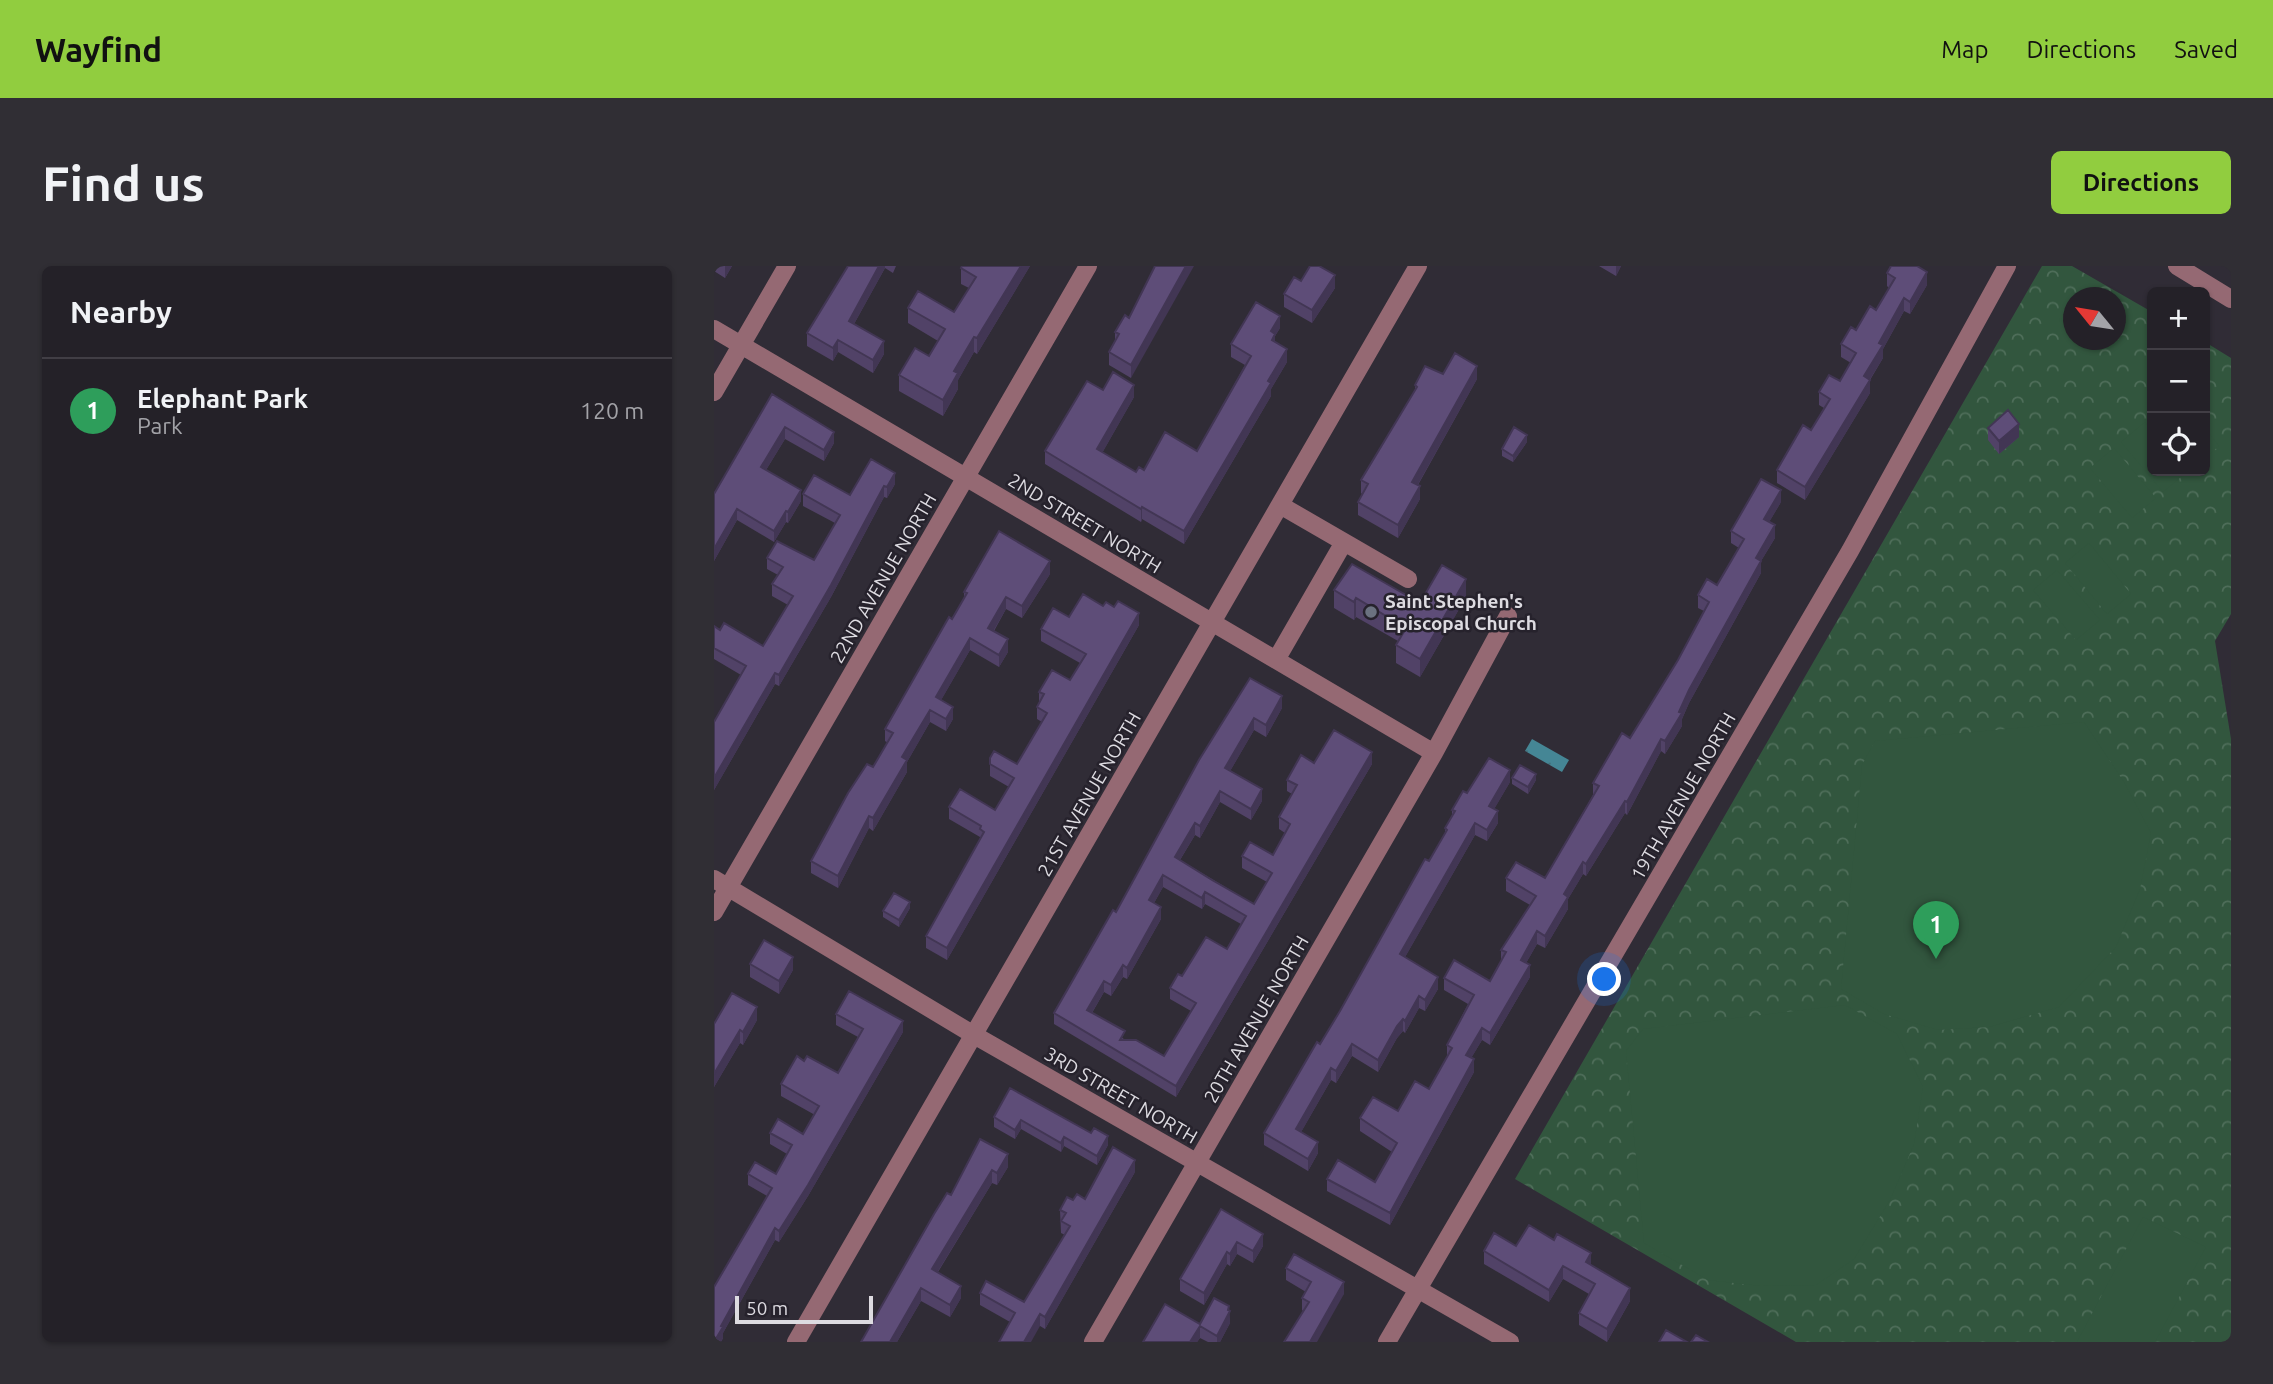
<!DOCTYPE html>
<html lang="en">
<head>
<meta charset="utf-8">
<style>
  body { margin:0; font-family:Ubuntu,sans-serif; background:#302e34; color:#f1f3f6 }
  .controls { position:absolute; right:21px; top:21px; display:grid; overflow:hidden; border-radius:10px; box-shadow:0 2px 5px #0004 }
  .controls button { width:63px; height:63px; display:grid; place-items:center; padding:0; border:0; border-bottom:2px solid #413e45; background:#242128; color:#f1f3f6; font:35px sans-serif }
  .compass { position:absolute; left:1349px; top:21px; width:63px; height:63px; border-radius:50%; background:#242128; box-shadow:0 2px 5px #0004; rotate:300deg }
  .scale { position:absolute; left:21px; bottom:18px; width:138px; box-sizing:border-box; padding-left:7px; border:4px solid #dddbe1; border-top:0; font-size:19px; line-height:24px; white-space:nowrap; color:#dddbe1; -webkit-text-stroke:5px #26222c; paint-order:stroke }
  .you { position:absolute; left:891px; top:714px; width:24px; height:24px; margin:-18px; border:5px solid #fff; border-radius:50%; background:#1a73e8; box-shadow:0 0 0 10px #1a73e833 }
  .badge { display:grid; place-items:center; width:46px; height:46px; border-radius:50%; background:#91cd3f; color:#fff; font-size:23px; font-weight:700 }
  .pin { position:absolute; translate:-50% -58px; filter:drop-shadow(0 2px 4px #0008) }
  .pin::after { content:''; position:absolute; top:37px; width:24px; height:21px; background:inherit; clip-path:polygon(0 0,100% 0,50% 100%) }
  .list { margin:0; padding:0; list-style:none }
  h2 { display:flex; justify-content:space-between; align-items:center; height:91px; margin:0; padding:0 28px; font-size:30px }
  h2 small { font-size:23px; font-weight:400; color:#a3a3a8 }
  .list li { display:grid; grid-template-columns:46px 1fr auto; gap:21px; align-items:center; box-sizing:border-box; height:105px; padding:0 28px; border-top:2px solid #413e45 }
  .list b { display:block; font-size:26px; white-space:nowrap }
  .list p { margin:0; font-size:23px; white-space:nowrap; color:#a3a3a8 }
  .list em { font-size:23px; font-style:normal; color:#a3a3a8 }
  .icon { flex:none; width:38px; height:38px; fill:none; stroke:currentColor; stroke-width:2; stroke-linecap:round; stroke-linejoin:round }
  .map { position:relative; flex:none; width:1517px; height:1076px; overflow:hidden; border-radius:10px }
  header { display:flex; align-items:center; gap:42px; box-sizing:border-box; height:98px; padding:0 35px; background:#91cd3f; color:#111 }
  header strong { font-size:33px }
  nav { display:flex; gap:38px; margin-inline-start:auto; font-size:24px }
  .intro { display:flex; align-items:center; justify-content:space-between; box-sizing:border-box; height:168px; padding:0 42px }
  h1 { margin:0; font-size:49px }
  .button { padding:18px 32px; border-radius:10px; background:#91cd3f; color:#111; font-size:24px; font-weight:700 }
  main { display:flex; gap:42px; padding:0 42px }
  aside { flex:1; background:#242128; border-radius:10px; box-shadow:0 2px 5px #0004 }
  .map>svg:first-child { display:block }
</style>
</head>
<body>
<header>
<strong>Wayfind</strong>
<nav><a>Map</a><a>Directions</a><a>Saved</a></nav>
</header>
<div class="intro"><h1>Find us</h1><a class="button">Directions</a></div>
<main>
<aside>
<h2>Nearby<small></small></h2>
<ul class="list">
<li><span class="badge" style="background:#2e9e5b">1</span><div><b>Elephant Park</b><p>Park</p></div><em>120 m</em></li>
</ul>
</aside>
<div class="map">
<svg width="1517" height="1076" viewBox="0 0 1517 1076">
  <defs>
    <pattern id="park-crowns" width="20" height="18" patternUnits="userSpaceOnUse" patternTransform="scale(1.75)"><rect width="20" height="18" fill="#32563e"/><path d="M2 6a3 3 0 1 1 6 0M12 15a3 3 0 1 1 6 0" fill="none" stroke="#4f6e5a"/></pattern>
    <pattern id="water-ripples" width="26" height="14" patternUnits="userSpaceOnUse" patternTransform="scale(1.75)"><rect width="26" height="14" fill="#458695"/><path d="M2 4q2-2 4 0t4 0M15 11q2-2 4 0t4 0" fill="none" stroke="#446e79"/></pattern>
  </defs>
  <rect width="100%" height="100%" fill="#302c36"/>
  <path fill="url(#park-crowns)" fill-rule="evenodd" d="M1328,0H1358L1438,46V205H1491V76L1517,92V348L1501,375L1517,473V1073L1516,1076H1082L801,913ZM1360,32H1402V74H1360Z"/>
  <path fill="#32563e" d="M1431,156L1438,165V205L1473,206L1449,226L1407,176Z
    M1491,162L1505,180L1491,192Z
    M1400,182L1442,232L1418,252L1376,202Z
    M1375,277L1417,328L1393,348L1351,297Z
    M1343,304L1386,354L1362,374L1319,324Z
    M1370,456L1410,516L1437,567L1426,623L1402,681L1345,741L1275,761L1224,764L1170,748L1127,723L1148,499L1161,475Z
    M1131,739L1183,768L1209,821L1200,878L1176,934L1140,993L1102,1019L1046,1020L994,1014L930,977L912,785L929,763Z
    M1429,951L1492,981L1441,1076H1363Z"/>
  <path fill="url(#water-ripples)" d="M818,473L855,494L848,506L811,485Z"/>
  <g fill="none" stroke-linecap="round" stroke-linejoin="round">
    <path stroke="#956973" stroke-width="18" d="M1463,0L1517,33
      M0,63L720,487
      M0,126L73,0
      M566,239L694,313
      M562,394L630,276
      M0,613L260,769L796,1076
      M0,646L374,0
      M82,1076L704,0
      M379,1076L720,487L794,350
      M673,1076L1136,285L1293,0"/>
  </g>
  <path fill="#514267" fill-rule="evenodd" d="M0,0H18L11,12L0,5Z
    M134,0H182L179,7L171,2L140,58L170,88L159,107L124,86L119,95L93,80V67Z
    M248,0H316L263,88L260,86L244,114V123L229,150L185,125V109L215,90L224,75L194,57V42L240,46L255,22L247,18V2Z
    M441,0L417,112L395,99V86L401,76V66L415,52Z
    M885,0H907L902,10Z
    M1173,7L1213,19L1196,48L1190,45L1169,83V92L1156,114V127L1091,234L1063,217V204L1097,164L1110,142L1105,139V126L1126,115L1137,97L1127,91V78L1162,44L1175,22L1173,20Z
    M587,15L621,22L598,57L570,41V28Z
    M566,62L561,70V76L573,96L557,123V130L470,278L428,253L427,256L331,198V185L389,124L420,131L388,187L422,206L483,185L531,99L517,91V78Z
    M729,108L763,113L704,219L706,233L684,272L644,249V236L648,228L647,227V214L701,125V119Z
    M58,128L120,177L110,195L71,173L52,204L87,235L74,257L72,256L60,276L23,254L0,295V228Z
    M1274,162L1305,171L1285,188L1274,174Z
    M813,176L799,196L788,190V183Z
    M157,193L181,218L173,232L170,231L117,331L65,420L61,418L0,524V456L27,409L0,393V360L6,364L49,380L74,339L58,330V318L64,309L53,303V292L100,294L121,257L89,240V228L136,229Z
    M1067,236L1055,256L1061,272L1047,295V307L975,437L968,453V460L951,488L947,485L913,549L911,547L872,610L869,608L854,633V643L831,682L823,678L812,697L816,711L776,779L768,774L757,792L760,806L676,959L613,925V913L661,916L678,886L646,865V852L684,845L715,823L733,791V779L754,738L730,724V712L776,715L787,695V684L816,639L792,625V612H831L879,529V517L916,472L964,394L990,345L984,342V329L1003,319L1025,282L1017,277V265Z
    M336,308L308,352L292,343L280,365L294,386L285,401L256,384L227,434L239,453L232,465L216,456L193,496V506L159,565L155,562L124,622L97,607V595L159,501L174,477L171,475V463L250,332V326Z
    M620,324L706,337L752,331L706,411L682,397V379L684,375L642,351L640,354L620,342Z
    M355,351L425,359L233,694L212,682V670L266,573V571L235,553V541L281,544L295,521L276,510V492L303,498L328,456L323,453V441L325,436V426L356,414L366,397L327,375V363Z
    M536,412L568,442L552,471L540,464L516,505L548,535L537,554L506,536L486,572L481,569L466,594L540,638L553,616L528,602V590L559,589L571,567L565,563V551L578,528L573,525V514L600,497L658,498L462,831L340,758V747L402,646ZM449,621L488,643L491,638L527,658L513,683L468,710L456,722V733L477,745L450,790L411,774L378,747L390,726L397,730L409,711L413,713L447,653L440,637Z
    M798,512L822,514L814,528L798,518Z
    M796,516L780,543L784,557L773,575L761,569L691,691L724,723L711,745L705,742L691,767L689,765L683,772L664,806L638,790L622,817L617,814L587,866L604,887L594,905L550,879V867L606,778L731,569V562L738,550V544L753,527Z
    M196,642L185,661L169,651V645Z
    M36,698L79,704L65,728L36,711Z
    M122,748L189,766L94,930L65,976L61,974L9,1067V1072L7,1076H0L53,930L34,919V908H62L73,888L56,878V867L89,868L101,849L67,830V818L90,795L124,807L144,771L122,759Z
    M43,754L29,779L26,777L0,821V758Z
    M296,822L394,879L383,899L350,880L347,886L307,863L301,873L280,861V851Z
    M266,873L294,901L283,919L278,917L224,1006L247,1032L236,1051L207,1035L183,1076H147L237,929Z
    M421,906L331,1063L326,1060L296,1056L266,1039V1027L310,1036L351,969L347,967L346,944L359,934L371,933Z
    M507,943L549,980L539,997L523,988L516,1000L513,998L490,1039L466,1025V1013Z
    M802,980L877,999L916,1035L893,1076L865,1059V1047L875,1028L849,1013L835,1036L770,998V985Z
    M572,1002L630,1028L589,1045L588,1044V1032L592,1026L572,1014Z
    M515,1045L516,1057L506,1076H494L486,1072L483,1076H429L486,1058Z"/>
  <path fill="#423654" d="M11,0H18L11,12Z
    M165,0H171V2L135,67V55Z
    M307,0H316L263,88V72Z
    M472,0H480L417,112V99Z
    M902,0H907L902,10Z
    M1213,6V19L1196,48V36Z
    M621,9V22L598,57V44Z
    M1190,32V45L1169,83V92L1150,123V110L1165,77Z
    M566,50V62L561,70V80L558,87L557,65Z
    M260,71V86L244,114V123L229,150V134L240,105Z
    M124,74V86L119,95V82Z
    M170,75V88L159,107V94Z
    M573,83V96L557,123V130L470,278V265Z
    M763,100V113L698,229V216Z
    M1156,114V127L1091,234V221Z
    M420,119V131L383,196V183Z
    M1305,158V171L1285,188V175Z
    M71,161V173L47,212V201Z
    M120,166V177L110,195V184Z
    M813,169V176L799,196V190Z
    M181,207V218L173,232V221Z
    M170,220V231L117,331L65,420V409Z
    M706,220V233L684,272V259Z
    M87,224V235L74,257V246Z
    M1067,224V236L1050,265V253Z
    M428,241V253L427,256V243Z
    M23,243V254L0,295V283Z
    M72,245V256L60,276V265Z
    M1061,259V272L1047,295V307L975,437L968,453V460L951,488V475L975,424L1042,292Z
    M336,295V308L308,352V340Z
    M752,313V331L706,411V393Z
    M292,331V343L274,374V362Z
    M642,332V351L640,354V336Z
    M425,347V359L233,694V682Z
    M256,372V384L222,443V431Z
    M294,373V386L285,401V389Z
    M61,407V418L0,524V512Z
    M568,430V442L552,471V459Z
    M239,441V453L232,465V453Z
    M216,444V456L193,496V506L159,565V552L188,491Z
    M540,452V464L511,514V502Z
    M947,473V485L913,549V536Z
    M658,486V498L462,831V820Z
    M796,504V516L775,552V540Z
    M822,508V514L814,528V521Z
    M548,523V535L537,554V543Z
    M506,525V536L486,572V560Z
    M911,535V547L872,610V598Z
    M784,545V557L773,575V564Z
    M155,550V562L124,622V610Z
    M481,557V569L461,602V591Z
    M761,557V569L686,700V688Z
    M869,596V608L854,633V643L831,682V670L850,628Z
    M449,609V621L435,646V634Z
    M491,626V638L488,643V632Z
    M196,636V642L185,661V654Z
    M447,641V653L413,713V702Z
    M823,665V678L807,706V694Z
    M79,691V704L65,728V715Z
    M409,699V711L397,730V719Z
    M816,699V711L776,779V767Z
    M724,711V723L711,745V734Z
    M390,715V726L373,755V744Z
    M705,730V742L691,767V755Z
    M43,741V754L29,779V766Z
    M689,753V765L683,772L664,806V794L683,760Z
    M189,755V766L94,930L65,976V965Z
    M768,762V774L752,801V789Z
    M26,764V777L0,821V808Z
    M638,778V790L622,817V805Z
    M760,793V806L676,959V947Z
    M617,802V814L582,875V863Z
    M307,854V863L301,873V864Z
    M394,870V879L383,899V890Z
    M350,871V880L347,886V877Z
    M604,876V887L594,905V893Z
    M294,888V901L283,919V907Z
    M421,894V906L331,1063V1051Z
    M278,904V917L218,1015V1003Z
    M61,962V974L9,1067V1072L7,1076H0L7,1060Z
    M549,968V980L539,997V985Z
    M523,976V988L516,1000V988Z
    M513,986V998L490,1039V1027Z
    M877,987V1000L872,996Z
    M849,1000V1013L835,1036V1024Z
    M630,1016V1028L603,1076H596Z
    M247,1020V1032L236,1051V1039Z
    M207,1022V1035L183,1076H176Z
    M916,1022V1035L893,1076V1063Z
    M515,1040L516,1057L506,1076H503V1070Z
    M326,1048V1060L317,1076H310Z
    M486,1060V1072L483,1076H476Z"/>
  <path fill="#5e4d78" stroke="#423654" stroke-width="2" fill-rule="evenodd" d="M134,0H165L135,55L170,75L159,94L124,74L119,82L93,67Z
    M248,0H307L263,72L260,71L240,105L244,107L229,134L185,109L201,82L215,90L231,63L194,42L204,25L240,46L262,11L247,2Z
    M441,0H472L417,99L395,86L405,68L401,66L411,49L415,52Z
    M596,0H605L621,9L598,44L570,28L580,11L587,15Z
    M1177,0H1203L1213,6L1196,36L1190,32L1165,77L1169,79L1150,110L1156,114L1091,221L1063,204L1089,159L1097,164L1116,133L1105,126L1115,109L1126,115L1142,87L1127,78L1137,61L1142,64L1156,40L1162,44L1181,12L1173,7Z
    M542,36L566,50L557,65L561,68L558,74L573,83L554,115L557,117L470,265L428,241L427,243L331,185L373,115L389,124L399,106L420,119L383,183L422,206L425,201L430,204L451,166L483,185L537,90L517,78Z
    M741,87L763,100L698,216L706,220L684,259L644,236L654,218L647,214L703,121L701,119L711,100L729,108Z
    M58,128L120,166L110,184L71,161L47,201L87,224L74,246L72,245L60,265L23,243L0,283V228Z
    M1294,144L1305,158L1285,175L1274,162Z
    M800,161L813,169L799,190L788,183Z
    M157,193L181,207L173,221L170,220L117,319L65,409L61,407L0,512V456L32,400L0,382V360L6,364L10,357L49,380L79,330L58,318L69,301L53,292L63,275L100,294L126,249L89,228L100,209L136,229Z
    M1047,213L1067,224L1050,253L1061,259L1042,292L1047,295L975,424L965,446L968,447L951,475L947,473L913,536L911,535L872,598L869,596L850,628L854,631L831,670L823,665L807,694L816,699L776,767L768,762L752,789L760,793L676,947L613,913L624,894L661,916L683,877L646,852L659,831L684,845L701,815L715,823L738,782L733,779L760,729L730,712L740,694L776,715L792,686L787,684L822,630L792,612L802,596L831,612L885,520L879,517L908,467L916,472L964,394L995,336L984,329L993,313L1003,319L1030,273L1017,265Z
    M285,265L336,295L308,340L292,331L274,362L294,373L285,389L256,372L222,431L239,441L232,453L216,444L188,491L193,494L159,552L155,550L124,610L97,595L134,527L153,498L159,501L179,467L171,463L235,351L238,353L253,327L250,326Z
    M638,298L706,337L728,299L752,313L706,393L682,379L692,362L642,332L640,336L620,324Z
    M369,328L389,340L392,336L400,341L404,335L425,347L233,682L212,670L270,566L266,563L267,560L235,541L246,523L281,544L300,512L276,498V492L280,485L303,498L333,447L323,441L330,428L325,426L338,404L356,414L372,388L327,363L339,342L355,351Z
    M536,412L568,430L552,459L540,452L511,502L548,523L537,543L506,525L486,560L481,557L461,591L498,614L540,638L558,607L528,590L536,576L559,589L576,558L565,551L583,519L573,514L587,489L600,497L620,464L658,486L462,820L340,747L399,644L402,646L419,615L485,494ZM449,609L488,632L491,626L532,650L513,683L492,671L468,710L464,708L456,722L482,737L450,790L422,774H406L411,765L373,744L390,715L397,719L409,699L413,702L447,641L435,634Z
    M775,492L796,504L775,540L784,545L773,564L761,557L686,688L724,711L711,734L705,730L691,755L689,753L683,760L664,794L638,778L622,805L617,802L582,863L604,876L594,893L550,867L603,776L606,778L626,745L711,593L715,595L733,564L731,562L741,545L738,544L749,525L753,527Z
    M806,499L822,508L814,521L798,512Z
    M180,627L196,636L185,654L169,645Z
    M50,674L79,691L65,715L36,698Z
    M135,725L189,755L94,919L65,965L61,962L7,1060L9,1061L0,1076V1021L58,922L34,908L41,896L62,908L78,879L56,867L64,853L89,868L105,840L67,818L83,790L90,795L93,790L124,807L149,763L122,748Z
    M18,727L43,741L29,766L26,764L0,808V758Z
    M296,822L377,867L380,862L394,870L383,890L350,871L347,877L307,854L301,864L280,851Z
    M266,873L294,888L283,907L278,904L218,1003L247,1020L236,1039L207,1022L176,1076H147L220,948L233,927L237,929Z
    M399,881L421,894L331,1051L326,1048L310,1076H285L301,1047L266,1027L272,1015L310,1036L356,960L347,955L352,947L346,944L353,931L359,934L363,928L371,933Z
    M507,943L549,968L539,985L523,976L516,988L513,986L490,1027L466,1013Z
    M815,959L840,974L843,968L877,987L872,996L916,1022L893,1063L865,1047L881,1018L849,1000L835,1024L770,985L780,967L802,980Z
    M580,988L630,1016L596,1076H570L595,1036L588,1032L597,1016L572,1002Z
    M500,1032L515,1040L514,1044L516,1045L503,1070L486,1060L476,1076H429L451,1038L486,1058Z
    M952,1064L973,1076H945Z
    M982,1069L994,1076H977Z"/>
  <circle fill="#6b7280" stroke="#26222c" stroke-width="2.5" cx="657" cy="346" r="7"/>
  <g text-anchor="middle" stroke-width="5" stroke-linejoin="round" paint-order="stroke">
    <g font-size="19" fill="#dddbe1" stroke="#26222c">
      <text transform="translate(371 257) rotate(31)" y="7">2ND STREET NORTH</text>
      <text transform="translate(169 312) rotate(-60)" y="7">22ND AVENUE NORTH</text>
      <text transform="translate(375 528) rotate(-60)" y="7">21ST AVENUE NORTH</text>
      <text transform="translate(969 530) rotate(-60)" y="7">19TH AVENUE NORTH</text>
      <text transform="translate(542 753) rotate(-60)" y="7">20TH AVENUE NORTH</text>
      <text transform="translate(407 829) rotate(30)" y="7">3RD STREET NORTH</text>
    </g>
    <g font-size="19" font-weight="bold" fill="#dddbe1" stroke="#26222c" text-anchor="start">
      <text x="671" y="342">Saint Stephen's<tspan x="671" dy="22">Episcopal Church</tspan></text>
    </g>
  </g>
</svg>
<div class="controls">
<button>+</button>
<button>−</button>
<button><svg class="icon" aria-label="locate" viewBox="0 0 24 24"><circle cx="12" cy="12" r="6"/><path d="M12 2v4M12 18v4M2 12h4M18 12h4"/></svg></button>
</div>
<svg class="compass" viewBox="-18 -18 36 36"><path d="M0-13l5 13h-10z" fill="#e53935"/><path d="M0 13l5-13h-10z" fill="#a3a3a8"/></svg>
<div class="scale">50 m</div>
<div class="you"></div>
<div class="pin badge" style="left:1222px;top:693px;background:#2e9e5b">1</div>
</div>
</main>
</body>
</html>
